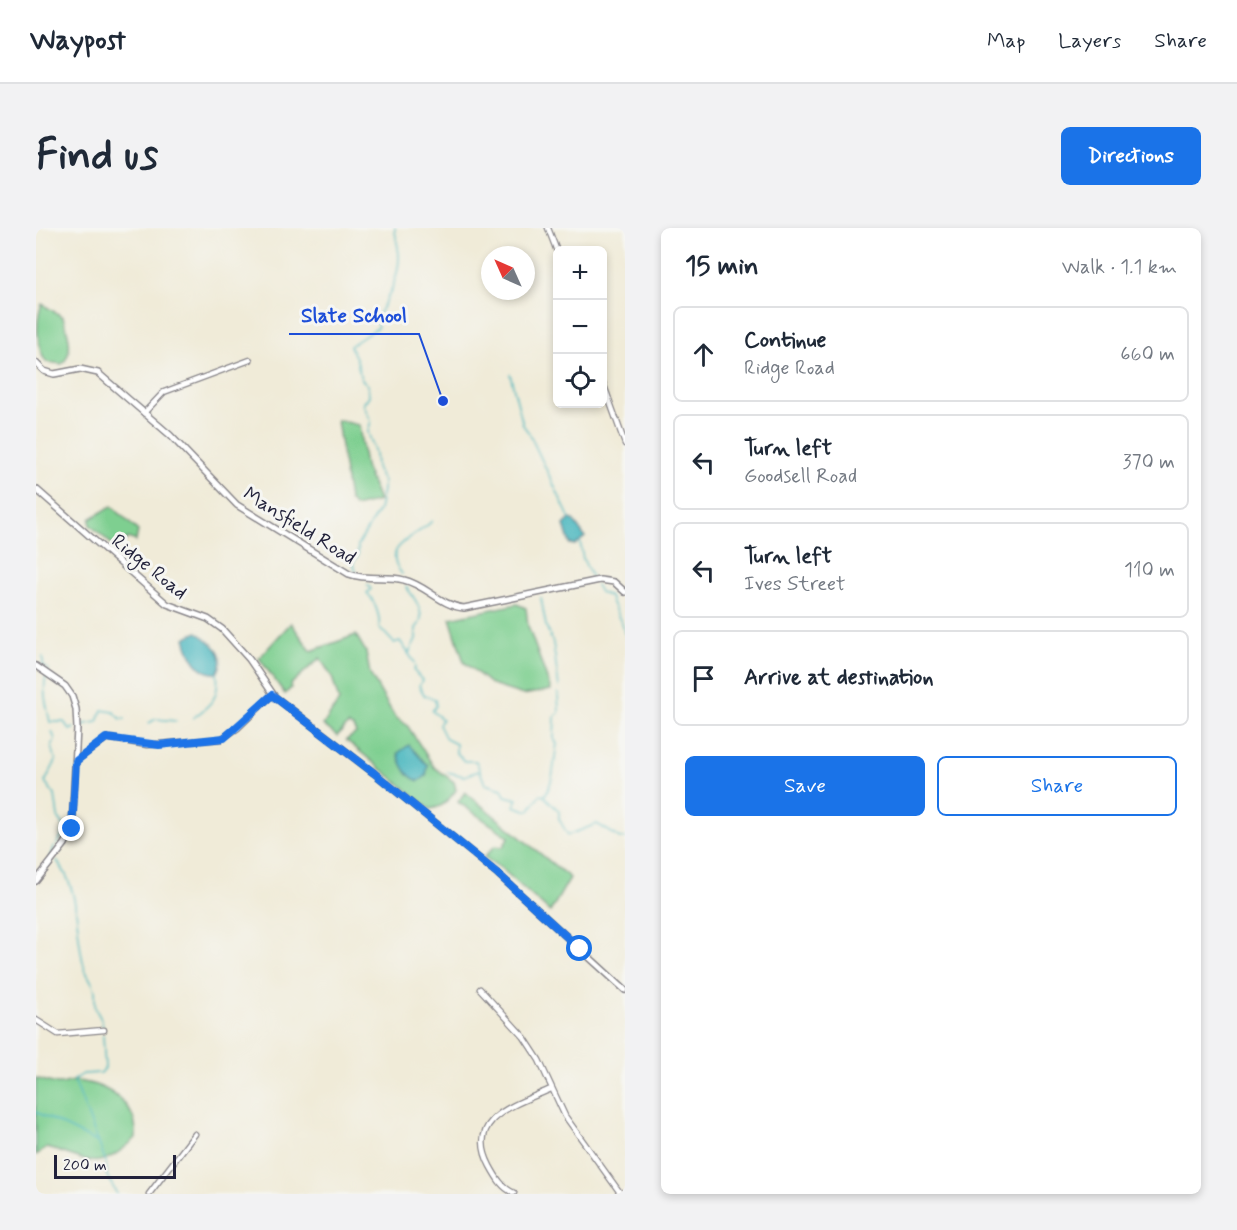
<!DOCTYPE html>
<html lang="en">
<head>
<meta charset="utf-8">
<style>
  body { margin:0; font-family:Mynerve,sans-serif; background:#f2f2f3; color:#1f2937 }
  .controls { position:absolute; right:18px; top:18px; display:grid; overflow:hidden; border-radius:9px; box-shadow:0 3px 9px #0003 }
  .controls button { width:54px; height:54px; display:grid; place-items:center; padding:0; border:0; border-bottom:2px solid #e0e1e3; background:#fff; color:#1f2937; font:30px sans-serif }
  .compass { position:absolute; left:445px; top:18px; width:54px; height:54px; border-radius:50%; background:#fff; box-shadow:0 3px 9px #0003; rotate:315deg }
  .scale { position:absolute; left:18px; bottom:15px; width:122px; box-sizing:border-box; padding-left:6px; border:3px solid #22223b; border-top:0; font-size:16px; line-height:21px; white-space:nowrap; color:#22223b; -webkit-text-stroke:4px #f6f6f2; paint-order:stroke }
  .stop { position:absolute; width:18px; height:18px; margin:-14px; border:4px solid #1a73e8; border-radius:50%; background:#fff }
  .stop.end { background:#1a73e8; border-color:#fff; box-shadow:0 2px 6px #0008 }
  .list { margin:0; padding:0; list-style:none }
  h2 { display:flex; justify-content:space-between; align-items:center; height:78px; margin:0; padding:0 24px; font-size:26px }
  h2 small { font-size:20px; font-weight:400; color:#747a83 }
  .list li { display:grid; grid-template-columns:39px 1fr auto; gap:18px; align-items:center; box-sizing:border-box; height:96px; margin:0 12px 12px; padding:0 12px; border:2px solid #e0e1e3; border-radius:9px }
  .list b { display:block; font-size:22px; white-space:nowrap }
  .list p { margin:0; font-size:20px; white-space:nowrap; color:#747a83 }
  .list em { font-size:20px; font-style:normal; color:#747a83 }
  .actions { display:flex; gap:12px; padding:18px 24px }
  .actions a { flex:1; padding:14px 0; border:2px solid #1a73e8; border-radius:9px; text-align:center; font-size:21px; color:#1a73e8 }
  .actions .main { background:#1a73e8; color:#fff }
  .icon { flex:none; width:33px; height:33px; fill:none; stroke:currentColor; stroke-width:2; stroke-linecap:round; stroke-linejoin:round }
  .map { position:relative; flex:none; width:589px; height:966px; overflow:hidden; border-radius:9px }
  header { display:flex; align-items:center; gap:36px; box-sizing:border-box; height:84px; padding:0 30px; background:#fff; border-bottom:2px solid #e0e1e3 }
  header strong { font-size:28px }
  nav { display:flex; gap:33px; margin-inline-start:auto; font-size:21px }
  .intro { display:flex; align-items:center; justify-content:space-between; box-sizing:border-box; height:144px; padding:0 36px }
  h1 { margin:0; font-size:42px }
  .button { padding:15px 27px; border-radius:9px; background:#1a73e8; color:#fff; font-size:21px; font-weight:700 }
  main { display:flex; gap:36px; padding:0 36px }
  aside { flex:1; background:#fff; border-radius:9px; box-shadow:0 3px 9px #0003 }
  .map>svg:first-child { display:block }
</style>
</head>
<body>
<header>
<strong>Waypost</strong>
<nav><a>Map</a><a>Layers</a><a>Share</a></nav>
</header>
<div class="intro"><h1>Find us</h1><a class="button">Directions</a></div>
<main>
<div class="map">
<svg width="589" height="966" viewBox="0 0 589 966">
  <rect width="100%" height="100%" fill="#f6f6f2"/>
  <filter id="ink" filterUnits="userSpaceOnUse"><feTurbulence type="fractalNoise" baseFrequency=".0167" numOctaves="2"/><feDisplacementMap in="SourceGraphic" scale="12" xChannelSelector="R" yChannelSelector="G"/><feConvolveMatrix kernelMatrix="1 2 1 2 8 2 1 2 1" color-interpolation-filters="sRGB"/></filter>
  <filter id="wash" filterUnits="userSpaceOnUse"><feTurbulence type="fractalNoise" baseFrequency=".008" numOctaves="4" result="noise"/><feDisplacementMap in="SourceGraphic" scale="24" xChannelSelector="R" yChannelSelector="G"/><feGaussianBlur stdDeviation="1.35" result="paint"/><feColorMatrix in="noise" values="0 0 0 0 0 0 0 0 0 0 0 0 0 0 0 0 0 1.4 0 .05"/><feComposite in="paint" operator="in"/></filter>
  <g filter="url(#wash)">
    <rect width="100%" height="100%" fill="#f0ebd8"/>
    <path fill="#7ecf90" stroke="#507866" stroke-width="1.5" d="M6,76L27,89C32,105 39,123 26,136L10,134C0,121 0,90 6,76Z
      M301,192L323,197L329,238L343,273L319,279L313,272Z
      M76,278L102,303L100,313L92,310L81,321L54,297V291Z
      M481,376L490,380L492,398L515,462L487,467L456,457L428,434L414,390Z
      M255,395L275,423L320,407L330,424L334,446L359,489L371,497L398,539L418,554L420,562C412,573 408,579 394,581L310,512L320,505L317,499L312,497L301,508L287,497L303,473L296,449L284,430L254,457L255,460L249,466L223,430Z
      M429,564L534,650L514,684L466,641L448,629L459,618L467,619L473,609L422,574Z
      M0,850C7,852 15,855 22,856C28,857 34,852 40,853C72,856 102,876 100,910C59,947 57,932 11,920L0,927Z"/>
    <path fill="#45b5bd" stroke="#346c7c" stroke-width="1.5" d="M534,291L537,292L549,309L539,317L534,316L528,297Z
      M161,404C177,415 192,426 181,445C162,447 153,426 149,410Z
      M373,517L392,538L390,548L383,553C370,549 365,537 362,525Z"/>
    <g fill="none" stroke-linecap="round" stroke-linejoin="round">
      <path stroke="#45b5bd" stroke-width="1.5" d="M474,146L487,197L493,205L534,291
        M544,314L547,331L555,348
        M320,344L317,334L322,328V317L343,282L347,262V253L340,240L339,225L332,204L335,193L327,176L333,168L332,157L325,151L321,132L314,118L342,99L339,92C350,73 363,52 363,29C363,19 359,10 359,0
        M366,346C343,317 379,311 396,293
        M331,357L335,361L331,365C338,371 345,390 343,399L358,415L364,413L379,435
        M560,357L564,364L574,369C578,383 586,392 589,406
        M370,359C379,370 392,389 380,400V411L373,425
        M505,370L510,398L517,415L523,459
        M7,429V437L13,442
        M379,439L378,443L386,452L383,458L389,468L399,471L400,478L396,483L406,491L403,497L410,511L420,516V524L428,533H440L449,556L466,561L469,568L481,571L478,578L493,583L504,567L508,568L523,583V591L532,607L561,596L584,610H589
        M10,449C6,463 11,479 14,494H28L34,502L38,500
        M157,490C174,477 184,471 181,445
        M113,495L120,491L140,493
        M46,501L49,496L62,494L66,482L78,484L85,491H89
        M16,504L19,511L16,519L20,533L9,554L19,567L22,589L28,597L27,606L21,616
        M411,544L428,548L443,543
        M508,568C518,556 518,532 521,516L518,511L519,488L523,485L522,465
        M15,629L18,619
        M21,633C46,664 38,701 48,738C50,747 58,755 59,763C60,769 58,776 60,782C63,788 66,790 67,798
        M67,807L69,840L65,845L47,846L38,852L70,934L71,948L81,966
        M0,884L63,915"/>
    </g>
  </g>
  <g filter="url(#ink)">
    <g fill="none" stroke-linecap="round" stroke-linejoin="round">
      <defs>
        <path id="minor" d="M512,0L522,26
          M566,152L589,216
          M108,185L128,164L214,132
          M40,533L71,510L111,517L185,511L202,500L236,467
          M444,761L488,809L503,832L529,888L585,966
          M0,792L22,806L68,802
          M478,965C466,960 460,949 454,938C428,889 482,876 515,861
          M113,966L159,906"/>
        <path id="tertiary" d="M0,135L8,143L18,146L44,141L62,145L134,207L201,277L313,346C332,353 350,347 368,352C390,357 405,378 428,380L564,352L578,354L589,364
          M0,261L131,376L172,391L186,401L213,431L239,469L338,545L462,646L589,762
          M0,438L29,458L36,468L40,481L41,500L36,601L29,616L0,653"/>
      </defs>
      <use href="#minor" stroke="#89868a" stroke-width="7"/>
      <use href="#tertiary" stroke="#89868a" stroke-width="8"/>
      <use href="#minor" stroke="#fff" stroke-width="4.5"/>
      <use href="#tertiary" stroke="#fff" stroke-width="5"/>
    </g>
  </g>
  <g fill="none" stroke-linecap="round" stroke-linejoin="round" filter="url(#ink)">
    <path stroke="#1a73e8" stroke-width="8" d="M36,601L40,533L70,510L123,517L188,510L236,467L338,545L462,646L544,721"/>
  </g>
  <g text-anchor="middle" stroke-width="6" stroke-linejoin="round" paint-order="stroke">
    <g font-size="20" fill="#22223b" stroke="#f6f6f2">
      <text transform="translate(264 297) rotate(32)" y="7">Mansfield Road</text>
      <text transform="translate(114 338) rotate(39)" y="7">Ridge Road</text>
    </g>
  </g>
  <path fill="none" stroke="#1d4ed8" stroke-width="2" d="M407 173L383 106H253"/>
  <circle fill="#1d4ed8" stroke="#f6f6f2" stroke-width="2" cx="407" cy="173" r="6"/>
  <g font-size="21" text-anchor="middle" font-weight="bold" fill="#1d4ed8" stroke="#f6f6f2" stroke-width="6" stroke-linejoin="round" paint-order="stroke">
    <text x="318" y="94">Slate School</text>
  </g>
</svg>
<div class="controls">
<button>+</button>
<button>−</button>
<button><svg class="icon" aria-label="locate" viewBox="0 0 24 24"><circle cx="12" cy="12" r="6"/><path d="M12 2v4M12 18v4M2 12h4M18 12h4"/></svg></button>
</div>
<svg class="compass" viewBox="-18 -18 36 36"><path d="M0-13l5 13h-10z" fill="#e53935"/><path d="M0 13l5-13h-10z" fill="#747a83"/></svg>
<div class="scale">200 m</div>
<div class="stop" style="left:544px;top:721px"></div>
<div class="stop end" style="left:36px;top:601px"></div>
</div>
<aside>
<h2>15 min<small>Walk · 1.1 km</small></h2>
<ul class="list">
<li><svg class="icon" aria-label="ahead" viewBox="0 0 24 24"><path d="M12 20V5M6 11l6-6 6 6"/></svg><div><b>Continue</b><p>Ridge Road</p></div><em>660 m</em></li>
<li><svg class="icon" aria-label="left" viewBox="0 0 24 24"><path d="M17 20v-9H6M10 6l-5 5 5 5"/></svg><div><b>Turn left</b><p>Goodsell Road</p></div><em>370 m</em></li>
<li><svg class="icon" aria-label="left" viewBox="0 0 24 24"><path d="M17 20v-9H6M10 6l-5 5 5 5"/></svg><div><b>Turn left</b><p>Ives Street</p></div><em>110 m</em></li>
<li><svg class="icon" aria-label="arrive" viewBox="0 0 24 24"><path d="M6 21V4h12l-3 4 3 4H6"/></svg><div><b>Arrive at destination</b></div></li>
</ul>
<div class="actions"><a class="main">Save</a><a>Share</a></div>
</aside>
</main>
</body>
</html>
